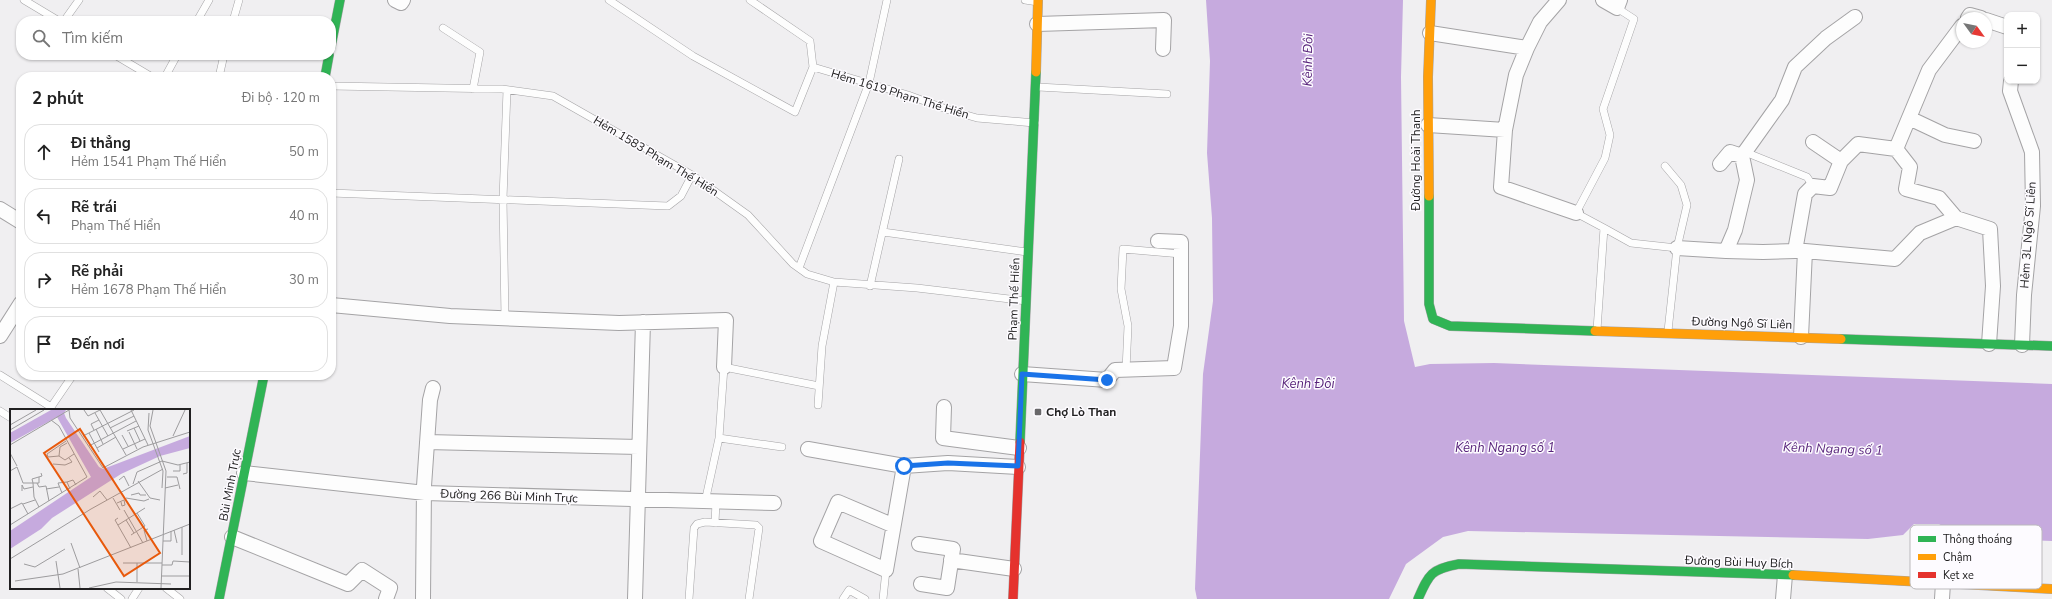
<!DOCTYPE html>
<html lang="vi">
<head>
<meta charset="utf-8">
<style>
  body { margin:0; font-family:"Nunito Sans",sans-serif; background:#f6f6f6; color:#222 }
  .controls { position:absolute; right:12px; top:12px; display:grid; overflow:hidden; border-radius:8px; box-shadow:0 1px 3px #0004 }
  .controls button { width:36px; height:36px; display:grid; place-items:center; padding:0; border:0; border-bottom:1px solid #e0e0e0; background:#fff; color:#222; font:20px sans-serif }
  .compass { position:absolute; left:1956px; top:12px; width:36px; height:36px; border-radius:50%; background:#fff; box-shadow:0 1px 3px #0004; rotate:123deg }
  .stop { position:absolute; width:12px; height:12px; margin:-9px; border:3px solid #1a73e8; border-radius:50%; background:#fff }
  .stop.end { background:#1a73e8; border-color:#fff; box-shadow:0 1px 4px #0008 }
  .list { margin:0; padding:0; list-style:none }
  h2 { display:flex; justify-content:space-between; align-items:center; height:52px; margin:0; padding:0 16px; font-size:17px }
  h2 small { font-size:13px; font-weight:400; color:#767676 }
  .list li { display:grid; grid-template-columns:26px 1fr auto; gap:12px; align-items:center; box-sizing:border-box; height:56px; margin:0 8px 8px; padding:0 8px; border:1px solid #e0e0e0; border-radius:16px }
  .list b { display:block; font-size:15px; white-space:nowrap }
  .list p { margin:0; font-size:13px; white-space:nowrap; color:#767676 }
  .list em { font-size:13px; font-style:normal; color:#767676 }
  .icon { flex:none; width:22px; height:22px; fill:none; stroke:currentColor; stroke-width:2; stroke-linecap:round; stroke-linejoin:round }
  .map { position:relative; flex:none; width:2052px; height:599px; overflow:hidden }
  .search { position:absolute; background:#fff; box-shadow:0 1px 3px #0004; left:16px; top:16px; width:320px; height:44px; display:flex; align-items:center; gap:10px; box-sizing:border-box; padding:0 14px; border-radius:16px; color:#767676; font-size:15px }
  .panel { position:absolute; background:#fff; box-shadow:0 1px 3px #0004; left:16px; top:72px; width:320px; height:308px; border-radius:16px }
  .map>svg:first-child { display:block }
</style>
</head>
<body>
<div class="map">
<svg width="2052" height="599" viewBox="0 0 2052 599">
  <rect width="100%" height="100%" fill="#f0eff1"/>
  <path fill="#c6aade" d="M1206,0H1403L1401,77L1404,321L1415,367L1430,364L1494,363L2052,384V541L1961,538L1939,524H1914L1903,535L1868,539L1468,531L1443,537L1406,564L1389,599H1197L1195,589L1203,374L1213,301L1212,218L1207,153L1210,61Z"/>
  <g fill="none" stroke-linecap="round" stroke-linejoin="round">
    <defs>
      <path id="lane" d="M24,0L59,21
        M609,0L693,56L795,112L813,67L810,41L750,0
        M1025,0L1038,2
        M64,21L79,0
        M197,21L209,0
        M233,21L239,0
        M443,28L480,52L473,89
        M115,55L152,77
        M813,67L908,95L949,110L977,118L1035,123
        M165,77L177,55
        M219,77L224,55
        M331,86L502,89L553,96L692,175L748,215L793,264L807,274L834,282L917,288L1026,301
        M1038,87L1167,94
        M1745,152L1807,177L1813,186
        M1665,166L1681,185L1687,205L1677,248L1668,331
        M331,193L668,206L681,196L692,175
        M1604,228L1631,243L1677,248
        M883,232L1027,252
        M799,268L869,83L887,0
        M870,286L899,159
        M505,318L503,199L507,90
        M1597,330L1604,228L1576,213L1605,158L1610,135L1603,109L1634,19L1617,8
        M1126,370L1128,326L1121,289L1123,249L1181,254
        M0,375L51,407
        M818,405L822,346L834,282
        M49,410L73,375
        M0,411L11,418
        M719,438L724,367L819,386
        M705,502L719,438L782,447
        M715,523L716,502
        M107,588L121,599
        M166,588L180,599
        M132,599L139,588
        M689,599L694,528L697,524L705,522L756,525L759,528L749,599
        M843,599L849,590L865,599
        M883,599L886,570"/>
      <path id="street" d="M395,0L401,3L403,0
        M1603,0L1617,8L1620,0
        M1968,18L1970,15L1981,18
        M1986,20L2007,27
        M1037,24L1164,20L1163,49
        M1962,26L1929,70L1896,149L1910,167L1906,189L1939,198L1956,218L1990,229L1993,286L1989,344
        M1430,33L1527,48L1540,22L1559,0
        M2011,81L2010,91L2032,152L2033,206L2024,295L2022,345
        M1909,118L1945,135L1974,141
        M1428,125L1505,130L1516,75L1527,48
        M1505,130L1501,187L1576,213
        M1813,142L1841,161
        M1720,164L1730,152L1742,156
        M0,209L21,222
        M1677,248L1726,251
        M1795,251L1763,252L1726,251L1735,230L1747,180L1742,156L1782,100L1795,67L1826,38L1855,17
        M1805,251L1895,259L1920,233L1956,218
        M331,305L450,316L619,323L726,320L724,367
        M0,336L21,303
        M1801,337L1805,251H1795L1805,194L1813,186L1830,188L1841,161L1858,144L1896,149
        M1022,374L1107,380L1115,370L1174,368L1181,326V242L1158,241
        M944,407L943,438L1019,448
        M427,442L639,447
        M808,449L904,466L948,463L1018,467
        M244,473L425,493L774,503
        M892,525L838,502L821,541L886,570L904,466
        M232,537L348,584L362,570L390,588L386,599
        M919,544L953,549L947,588L921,584
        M951,560L1014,569
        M423,599L424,486L430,400L433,388
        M635,599L643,322
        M1783,599L1785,575
        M1942,599L1943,583"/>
      <path id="fast" d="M331,46L340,0
        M325,77L329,55
        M1429,196V304L1433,319L1450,326L1595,331
        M1841,339L2052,346
        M1020,442L1036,72
        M219,599L264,375
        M1418,599C1429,574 1431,569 1459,564L1793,575"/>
      <path id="slow" d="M1036,72L1038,0
        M1429,196L1428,77L1431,0
        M1595,331L1841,339
        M1793,575L2052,589"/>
      <path id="jam" d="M1013,599L1020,442"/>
    </defs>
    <use href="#lane" stroke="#a4a3a5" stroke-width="8"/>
    <use href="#street" stroke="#a4a3a5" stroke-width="16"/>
    <use href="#fast" stroke="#a4a3a5" stroke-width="10"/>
    <use href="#slow" stroke="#a4a3a5" stroke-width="10"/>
    <use href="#jam" stroke="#a4a3a5" stroke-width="10"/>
    <use href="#lane" stroke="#fdfdfd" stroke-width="7"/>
    <use href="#street" stroke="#fdfdfd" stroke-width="14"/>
    <use href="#fast" stroke="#30b455" stroke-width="9"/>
    <use href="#slow" stroke="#ff9f0a" stroke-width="9"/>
    <use href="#jam" stroke="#e5322d" stroke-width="9"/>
  </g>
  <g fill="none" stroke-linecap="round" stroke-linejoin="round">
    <path stroke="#1a73e8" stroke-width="5" d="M904,466L948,463L1018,466L1022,374L1107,380"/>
  </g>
  <rect fill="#69686a" stroke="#fdfbff" stroke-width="1.5" x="1034" y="408" width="8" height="8" rx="2"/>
  <g text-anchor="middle" stroke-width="3" stroke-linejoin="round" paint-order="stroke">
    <g font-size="12" fill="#212021" stroke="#fdfbff">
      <text transform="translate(900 94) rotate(17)" y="4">Hẻm 1619 Phạm Thế Hiển</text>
      <text transform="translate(656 156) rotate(31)" y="4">Hẻm 1583 Phạm Thế Hiển</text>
      <text transform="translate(1416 160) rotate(-90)" y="4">Đường Hoài Thanh</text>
      <text transform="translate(2028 235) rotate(-86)" y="4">Hẻm 3L Ngô Sĩ Liên</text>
      <text transform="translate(1014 299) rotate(-88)" y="4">Phạm Thế Hiển</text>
      <text transform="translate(1742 323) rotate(2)" y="4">Đường Ngô Sĩ Liên</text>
      <text transform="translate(230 485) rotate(-79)" y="4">Bùi Minh Trực</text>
      <text transform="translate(509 496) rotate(2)" y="4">Đường 266 Bùi Minh Trực</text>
      <text transform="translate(1739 562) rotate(2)" y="4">Đường Bùi Huy Bích</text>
    </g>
    <g font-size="12" font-weight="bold" fill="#212021" stroke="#fdfbff" text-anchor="start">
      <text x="1046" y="416">Chợ Lò Than</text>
    </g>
    <g font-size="13" font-style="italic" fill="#58247b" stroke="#fdfbff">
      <text transform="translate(1307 60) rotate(-89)" y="5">Kênh Đôi</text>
      <text x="1308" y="388">Kênh Đôi</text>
      <text x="1505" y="452">Kênh Ngang số 1</text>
      <text transform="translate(1833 448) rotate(2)" y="5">Kênh Ngang số 1</text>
    </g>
  </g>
  <g transform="translate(10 409)">
    <rect width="180" height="180" fill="#f0eff1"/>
    <path d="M41,1H56L54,4L56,9L89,58L93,60L180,27V39L150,47L111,65L42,109L31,120L0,140V122L81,68L47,8L0,34V24Z" fill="#c6aade"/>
    <path fill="none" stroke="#9d9c9e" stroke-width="1" d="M59,1L60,9L93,59L133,38L180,23M74,1L78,7L90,1M90,1L116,46M121,1L138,36M143,1L140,17L156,62L151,179M85,4L98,27M139,4L138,21L153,62L152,79M0,16L26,1M100,19L124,7M124,19L130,32M86,20L93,35M0,21L34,1M84,21L81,15L89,11M117,22L129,17M119,23L127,40M79,24L89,43M112,26L118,37M73,27L124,1M163,27L175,1M56,32L37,45L38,48L49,47L50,38L57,34M0,36L59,1M79,37L126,12M87,39L106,28M113,40L135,30M0,44L7,57M49,47L55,51L64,45M43,55L55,56L62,53L59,49M0,62L7,58L13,74H23L22,70L32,67L31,64M163,62H170V56M173,65L177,64V54M157,68H167L170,80M109,71L114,67L119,77M128,72L140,89L150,91M57,73L63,71L66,76M27,74L29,78L36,77L39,92M123,75L127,63L152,52L168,56L180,53M155,79L168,76M36,80L49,78M12,82V76L14,80L23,78M52,84L48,74L57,73L60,80M121,86L129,84L130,86H136M83,88L90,82L97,91M103,89L110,101M116,89L134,92L139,90M107,94L114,91L115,96L112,97L111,93M13,95L25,91M29,98L24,88L23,74H29V68M0,100L12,94L18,105M114,101L133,134M108,109L105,111L121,139M116,111L124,124M0,116L77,68L49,17L41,11M108,116L135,99M164,121L167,134M121,126L135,117L127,104M137,132L134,121L138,120M153,132H161V122M61,134L70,159M172,146V118M0,150L81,100L153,60M46,152L50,179M113,154H152M127,154V173M14,155L25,158L55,140M152,156H162L163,152L180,153M68,160L70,179M151,167H180M5,172L53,165L180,115M79,179L106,173L161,175"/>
    <path fill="#e8590c" fill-opacity="0.15" stroke="#e8590c" stroke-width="2" d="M70,20L150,144L114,167L34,44Z"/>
    <rect width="180" height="180" fill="none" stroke="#212021" stroke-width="2"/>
  </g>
  <rect x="1910" y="525" width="132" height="64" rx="6" fill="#fdfbff" stroke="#bbb9bc" stroke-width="1"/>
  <rect x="1918" y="536" width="18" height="6" fill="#30b455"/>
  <rect x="1918" y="554" width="18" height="6" fill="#ff9f0a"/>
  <rect x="1918" y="572" width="18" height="6" fill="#e5322d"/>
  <g font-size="11" fill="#212021">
    <text x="1943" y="543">Thông thoáng</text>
    <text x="1943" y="561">Chậm</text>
    <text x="1943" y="579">Kẹt xe</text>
  </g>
</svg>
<div class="controls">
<button>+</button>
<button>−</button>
</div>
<svg class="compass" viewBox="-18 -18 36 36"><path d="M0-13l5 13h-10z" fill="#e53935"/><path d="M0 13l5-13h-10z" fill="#767676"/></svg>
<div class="stop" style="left:904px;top:466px"></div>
<div class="stop end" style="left:1107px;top:380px"></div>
<div class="search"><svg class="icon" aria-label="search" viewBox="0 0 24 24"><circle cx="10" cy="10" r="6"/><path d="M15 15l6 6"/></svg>Tìm kiếm</div>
<section class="panel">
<h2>2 phút<small>Đi bộ · 120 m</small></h2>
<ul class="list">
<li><svg class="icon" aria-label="ahead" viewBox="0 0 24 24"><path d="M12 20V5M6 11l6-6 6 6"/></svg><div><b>Đi thẳng</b><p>Hẻm 1541 Phạm Thế Hiển</p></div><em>50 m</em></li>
<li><svg class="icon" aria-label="left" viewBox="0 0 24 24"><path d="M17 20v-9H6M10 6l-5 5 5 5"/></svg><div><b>Rẽ trái</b><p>Phạm Thế Hiển</p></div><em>40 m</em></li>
<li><svg class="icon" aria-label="right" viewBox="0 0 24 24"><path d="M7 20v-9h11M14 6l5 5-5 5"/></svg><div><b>Rẽ phải</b><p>Hẻm 1678 Phạm Thế Hiển</p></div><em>30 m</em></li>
<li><svg class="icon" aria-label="arrive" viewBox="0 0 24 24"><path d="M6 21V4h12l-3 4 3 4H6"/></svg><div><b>Đến nơi</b></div></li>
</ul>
</section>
</div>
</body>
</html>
